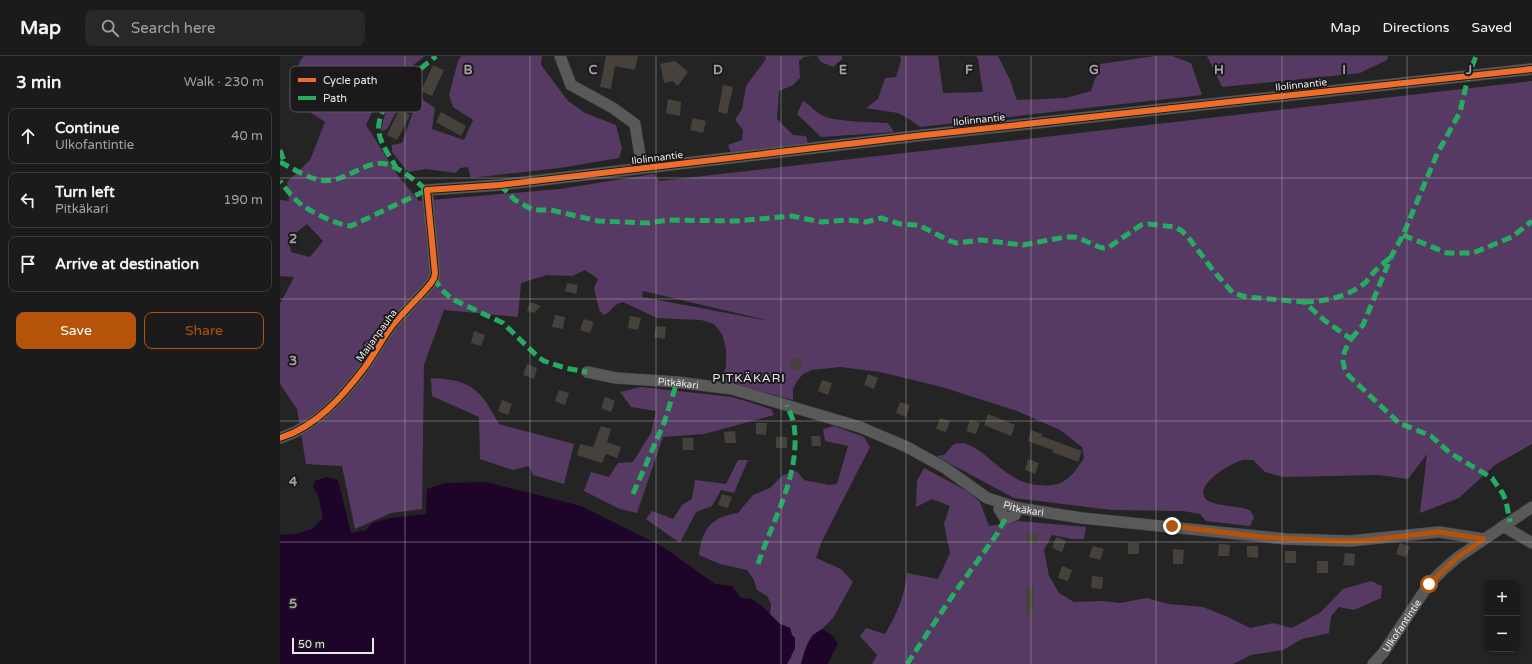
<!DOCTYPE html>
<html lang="en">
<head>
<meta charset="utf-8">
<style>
  body { margin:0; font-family:"Varela Round",sans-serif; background:#292829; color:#f1f3f6 }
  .controls { position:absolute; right:12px; bottom:12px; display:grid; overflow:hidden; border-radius:8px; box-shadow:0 2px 6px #0003 }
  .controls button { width:36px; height:36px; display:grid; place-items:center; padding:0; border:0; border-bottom:1px solid #3a393b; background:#1c1b1c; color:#f1f3f6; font:20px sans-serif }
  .scale { position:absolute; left:12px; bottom:10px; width:82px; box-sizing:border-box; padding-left:4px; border:2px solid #e9e8ea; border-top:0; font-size:11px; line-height:14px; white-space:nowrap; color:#e9e8ea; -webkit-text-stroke:3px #1b191c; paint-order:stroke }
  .stop { position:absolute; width:12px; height:12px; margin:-9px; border:3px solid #b45309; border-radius:50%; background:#fff }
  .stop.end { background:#b45309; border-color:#fff; box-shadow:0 1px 4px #0008 }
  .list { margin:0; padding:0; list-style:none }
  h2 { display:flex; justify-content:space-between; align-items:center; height:52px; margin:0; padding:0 16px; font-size:17px }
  h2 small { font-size:13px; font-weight:400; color:#a0a1a3 }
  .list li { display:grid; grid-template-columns:26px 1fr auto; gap:12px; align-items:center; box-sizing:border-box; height:56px; margin:0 8px 8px; padding:0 8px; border:1px solid #3a393b; border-radius:8px }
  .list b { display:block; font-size:15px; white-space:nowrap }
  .list p { margin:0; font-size:13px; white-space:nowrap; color:#a0a1a3 }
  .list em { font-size:13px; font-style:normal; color:#a0a1a3 }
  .actions { display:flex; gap:8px; padding:12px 16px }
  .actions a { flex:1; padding:9px 0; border:1px solid #b45309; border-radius:8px; text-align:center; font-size:14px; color:#b45309 }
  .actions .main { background:#b45309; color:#fff }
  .icon { flex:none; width:22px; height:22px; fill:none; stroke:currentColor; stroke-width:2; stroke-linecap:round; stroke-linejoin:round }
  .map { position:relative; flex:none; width:1252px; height:608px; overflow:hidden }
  header { display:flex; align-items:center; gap:24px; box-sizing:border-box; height:56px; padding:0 20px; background:#1c1b1c; border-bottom:1px solid #3a393b }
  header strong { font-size:19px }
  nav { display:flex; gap:22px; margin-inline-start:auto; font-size:14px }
  .search { width:280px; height:36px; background:#292829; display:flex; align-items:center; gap:10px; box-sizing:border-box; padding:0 14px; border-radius:8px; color:#a0a1a3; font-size:15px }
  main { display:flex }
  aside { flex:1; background:#1c1b1c }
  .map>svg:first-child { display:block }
</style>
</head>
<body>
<header>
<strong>Map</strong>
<div class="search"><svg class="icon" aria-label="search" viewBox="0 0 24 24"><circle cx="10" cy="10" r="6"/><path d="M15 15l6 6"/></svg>Search here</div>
<nav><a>Map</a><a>Directions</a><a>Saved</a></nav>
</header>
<main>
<aside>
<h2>3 min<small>Walk · 230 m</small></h2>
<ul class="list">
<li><svg class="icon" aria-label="ahead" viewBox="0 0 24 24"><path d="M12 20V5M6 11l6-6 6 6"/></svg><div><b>Continue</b><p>Ulkofantintie</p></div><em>40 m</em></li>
<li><svg class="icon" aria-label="left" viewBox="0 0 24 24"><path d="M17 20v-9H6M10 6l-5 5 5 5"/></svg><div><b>Turn left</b><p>Pitkäkari</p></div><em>190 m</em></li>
<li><svg class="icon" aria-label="arrive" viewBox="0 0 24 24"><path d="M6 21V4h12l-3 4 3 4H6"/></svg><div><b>Arrive at destination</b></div></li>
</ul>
<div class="actions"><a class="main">Save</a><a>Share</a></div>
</aside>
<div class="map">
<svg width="1252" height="608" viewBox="0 0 1252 608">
  <rect width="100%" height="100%" fill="#252425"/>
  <path fill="#563a63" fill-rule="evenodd" d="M24,0H145L104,31L86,69L119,121L139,145L280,133L373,118L380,125L1252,25V388L1215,409L1179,442L1140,457L1147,398L1128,423L1099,419L1003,421L985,416L973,404C969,404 964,403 960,405C949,408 911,431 927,444C934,450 959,450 970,454L974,461L970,470L926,465L920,458L903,455L832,454L734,442L656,400L664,399L674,388C676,388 680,387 683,387C701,391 720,415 737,423C745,427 752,429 761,429C784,432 793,419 804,402L802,391L780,374L737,355L662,331L600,316L560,311L532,314L523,318L517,325L513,333V344L441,325L446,311V293L442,278L434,268L421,264L377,262L343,246C331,249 333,256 323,259L319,253L314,232L318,223L305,214L292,220L267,219L241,227L238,261L164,254L144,309L142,453L111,457L75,473L62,410L26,408L17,353L0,328V248L14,221L0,220V144L9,145L7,126L30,104L45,66L25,53L9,41L20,5ZM27,168L43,185L30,201L11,196L8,183ZM363,235L490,265L362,241Z
    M181,0H262L261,9L288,45L305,57L336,69L342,93L339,102L280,112L191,122L188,111L180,112L176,117L146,113L128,116L112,96V89L122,87L133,56L120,49L107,73L101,75C106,51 112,33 137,26L139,41L155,52L152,73L184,84L193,64L173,51L169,39L178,5Z
    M485,0H532L524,1L519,5L520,22L513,29L499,35L497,63L513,79L526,80L528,88L451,97L448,89L462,84L463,74L455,64L462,53L466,30L486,3Z
    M537,0H562V3L553,11L541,6Z
    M620,0H658L663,37L703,36L698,3L696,0H718L730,24L737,44L786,42L811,35L820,8L875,0H892L911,7L922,39L640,71L629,63L618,57L586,52L598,43L605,22L616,21L621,5Z
    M927,0H1108L1107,4L1080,17L942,31Z
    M523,45C530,49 537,57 543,60C557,66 591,66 608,67L614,76L541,81L517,58Z
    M151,322C192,324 200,333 219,368L294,388L284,428L253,419L249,410L233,414L200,403L199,361L152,340Z
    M361,331L452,341L491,353L494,359L424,378L383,381L357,457L340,453L304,435L311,416L329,421L338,407L353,406L371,377L376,355L351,351L340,336Z
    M554,370L584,381L590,391L542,485L536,502L561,513L573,526L553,562L542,573L532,579L526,591L521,608H507L511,602L515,582L512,579L510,572L500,568L490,559L491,548L487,540L477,534L474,524L467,514L440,508L419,499C422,473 431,461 458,457L473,439L490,432L503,419L517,415L524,424L549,429L557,428L568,390L545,385L543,373Z
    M458,404H468L454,437L441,434L432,450L416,456L400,487L366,463L372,455L393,463L402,449L412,443L415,424L446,428Z
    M644,412L687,435L700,446L709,470L739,465L806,471L804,483H792L772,479L764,494L769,520L779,537L794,546L822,545L840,547L867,542L888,548L923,551L948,561L970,572L993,567L1012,572L1041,556L1063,533L1091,525L1102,530L1101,542L1074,554L1059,551L1051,560L1049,577L1022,583L1003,594L971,599L953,608H592L597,599L580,580L586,572L605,578C617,558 625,539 627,517L658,523L670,497L664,468L670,450L652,443L636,451L637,425Z"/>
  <path fill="#1f042a" d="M46,421L58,424L71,477L86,474L92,467L110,462L146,458L147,433L165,427L206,426L301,450L383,491L435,528L452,530L461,542L472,543L483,551L500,568L510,572L512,579L515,582V592L507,608H0V479L16,478L32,473L43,462L39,442L33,431L35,425Z
    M542,573L552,579L558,587L548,608H521C526,592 527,582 542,573Z"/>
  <path fill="#46423b" d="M326,0H358L355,14L335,10L331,33L320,31Z
    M395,5L408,16L398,30L392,25L384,27L380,8Z
    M153,9L164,14L152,40L141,35Z
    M443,29L453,31L447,58L438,56Z
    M388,43L401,46L400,60L386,57Z
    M119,54L130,59L117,84L107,79Z
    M161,56L186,70L181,80L156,66Z
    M413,62L426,65L423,77L410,74Z
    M287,227L298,229L296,238L285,235Z
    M250,246L261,250L254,257L247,255Z
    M275,259L285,261L283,273L272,271Z
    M350,260L361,262L358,274L348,272Z
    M304,263L314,266L310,277L300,274Z
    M376,270L386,271L385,283L374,281Z
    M194,275L205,279L201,290L191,287Z
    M513,301L523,304L520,315L509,312Z
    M247,308L257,312L254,323L243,319Z
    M588,318L598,322L594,333L584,329Z
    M542,324L552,327L548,339L538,335Z
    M279,334L289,337L285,349L275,345Z
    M325,341L335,345L331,356L321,352Z
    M222,344L232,348L228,359L218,355Z
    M620,346L630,349L626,361L616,357Z
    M708,358L735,369L731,380L704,369Z
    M660,362L670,365L666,376L656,373Z
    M690,364L700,367L696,378L686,375Z
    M476,367H487L486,379L476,378Z
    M321,370L331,373L327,386L341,391L337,402L326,398L322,407L297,399L300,388L313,391Z
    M751,374L762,378L761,380L802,395L798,406L772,396L773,394L748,385Z
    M455,375L456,387H445L444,376Z
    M531,380H540L541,390H532Z
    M496,381H507V392H496Z
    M402,382H413L414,394H403Z
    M748,403L759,407L755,418L745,414Z
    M442,438L452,441L448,452L438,449Z
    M747,477L758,478L757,489H747Z
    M776,481L786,485L782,496L772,492Z
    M848,487H859V498H848Z
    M1120,487L1130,491L1126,501L1116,498Z
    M939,488L950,489L949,500H938Z
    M813,490L824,493L820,504L809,501Z
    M967,490H978V502L967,501Z
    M893,493L904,494L903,508H893Z
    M1005,495H1016V507H1005Z
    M1065,497L1075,498L1074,510L1063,509Z
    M1037,505H1048V517H1037Z
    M782,510L792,514L788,525L778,522Z
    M812,520L823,521L822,533L811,532Z
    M746,531H754L752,559H746Z"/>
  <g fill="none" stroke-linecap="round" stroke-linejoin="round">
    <defs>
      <g id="minor">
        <path d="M280,0L291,29L333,52L355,68L362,112"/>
        <path id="s1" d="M307,316L336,322L397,326L452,333L580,371L627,391L665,412L707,442L738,452L802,462L1006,483L1070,485L1159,476L1204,483"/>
        <path d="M0,382C36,371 63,340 85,311C95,297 102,283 112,270C124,255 139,242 151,227L154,222L155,217L147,134L220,129L636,80L1252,13"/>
        <path d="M722,447L719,453L725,463L735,459L738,452"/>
        <path d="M1223,470L1252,487"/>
        <path id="s2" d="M1093,608L1103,597L1149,528L1163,514L1178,501L1252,451"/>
      </g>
    </defs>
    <use href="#minor" stroke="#424142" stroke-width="12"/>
    <use href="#minor" stroke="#5a595a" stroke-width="11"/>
    <path stroke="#26ab63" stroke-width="5" stroke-dasharray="10 5" stroke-linecap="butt" d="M0,94L5,108
      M0,106C12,112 26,121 39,124C65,129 84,103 106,108C121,112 135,125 147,134L71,170C57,169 28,155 17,145C11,139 5,132 0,125
      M117,113C111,102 101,89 99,77C94,47 136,17 156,0
      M220,129L235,144L253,154H271L318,165L368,167L388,164L456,165L512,160L541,166L568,164L586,166L601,162L620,168L638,169L670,185L676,187L701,184L743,189L785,181H794L801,183L819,191L824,192L829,191L861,169L868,168L895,171L902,175L908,181L932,213L953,237L966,241L1024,246L1044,264L1071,283C1063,296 1059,307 1069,320L1119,367L1151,380L1170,397L1212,422L1223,438L1226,445L1230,466
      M1123,179L1167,197H1193L1232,181L1252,165
      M154,222L161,233L172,243L223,267L257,300L264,305L285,312L307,316
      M1024,246C1044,246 1070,240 1086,226C1089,222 1092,218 1096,214C1100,210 1105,206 1110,202
      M1071,283L1083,269L1111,201L1123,179L1157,98L1180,56L1188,21L1196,0
      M353,438L384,367L397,326
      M478,508C493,463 521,418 514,369C513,362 509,355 507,349
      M627,608L673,539L717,478L725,463"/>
    <defs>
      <path id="cycleway" d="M0,382C36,371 63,340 85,311C95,297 102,283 112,270C124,255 139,242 151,227L154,222L155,217L147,134L220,129L636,80L1252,13"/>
    </defs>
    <use href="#cycleway" stroke="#1b191c" stroke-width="8"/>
    <use href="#cycleway" stroke="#ee6e29" stroke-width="6"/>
  </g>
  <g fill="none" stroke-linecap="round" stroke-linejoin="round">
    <path stroke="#b45309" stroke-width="5" d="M892,470L982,481L1056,485H1082L1159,476L1204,483L1178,501L1149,528"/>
  </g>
  <path fill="none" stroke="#a4a3a5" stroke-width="1" stroke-opacity="0.55" d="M125,0V608M250,0V608M376,0V608M501,0V608M626,0V608M751,0V608M876,0V608M1002,0V608M1127,0V608M0,122H1252M0,243H1252M0,365H1252M0,486H1252"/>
  <g text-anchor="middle" stroke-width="4" stroke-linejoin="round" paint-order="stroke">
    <g font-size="10" fill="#e9e8ea" stroke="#1b191c">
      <text transform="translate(1021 28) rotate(-6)" y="4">Ilolinnantie</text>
      <text transform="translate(699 63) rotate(-6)" y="4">Ilolinnantie</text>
      <text transform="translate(377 101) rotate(-7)" y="4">Ilolinnantie</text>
      <text transform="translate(96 279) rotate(-54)" y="4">Maijanpauha</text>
      <text dy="4" stroke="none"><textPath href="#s1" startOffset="92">Pitkäkari</textPath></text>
      <text dy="4" stroke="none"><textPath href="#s1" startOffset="464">Pitkäkari</textPath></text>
      <text dy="4" stroke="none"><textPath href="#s2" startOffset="48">Ulkofantintie</textPath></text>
    </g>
    <g font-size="12" letter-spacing="1" fill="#e9e8ea" stroke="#1b191c">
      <text x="469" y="326">PITKÄKARI</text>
    </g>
  </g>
  <rect x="10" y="10" width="132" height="46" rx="6" fill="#1b191c" stroke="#59575a" stroke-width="1"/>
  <rect x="18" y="22" width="18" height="4" fill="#ee6e29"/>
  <rect x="18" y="40" width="18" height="4" fill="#26ab63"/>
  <g font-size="11" fill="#e9e8ea">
    <text x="43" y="28">Cycle path</text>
    <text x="43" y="46">Path</text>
  </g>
  <g font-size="13" text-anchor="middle" font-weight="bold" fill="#a4a3a5" stroke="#1b191c" stroke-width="4" stroke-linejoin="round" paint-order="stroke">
    <text x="188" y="18">B</text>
    <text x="313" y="18">C</text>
    <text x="438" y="18">D</text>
    <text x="563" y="18">E</text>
    <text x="689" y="18">F</text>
    <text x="814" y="18">G</text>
    <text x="939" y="18">H</text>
    <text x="1064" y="18">I</text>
    <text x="1189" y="18">J</text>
    <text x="13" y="187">2</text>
    <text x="13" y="309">3</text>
    <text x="13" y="430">4</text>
    <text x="13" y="552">5</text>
  </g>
</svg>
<div class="controls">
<button>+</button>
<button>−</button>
</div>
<div class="scale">50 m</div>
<div class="stop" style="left:1149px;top:528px"></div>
<div class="stop end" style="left:892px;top:470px"></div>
</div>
</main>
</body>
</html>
